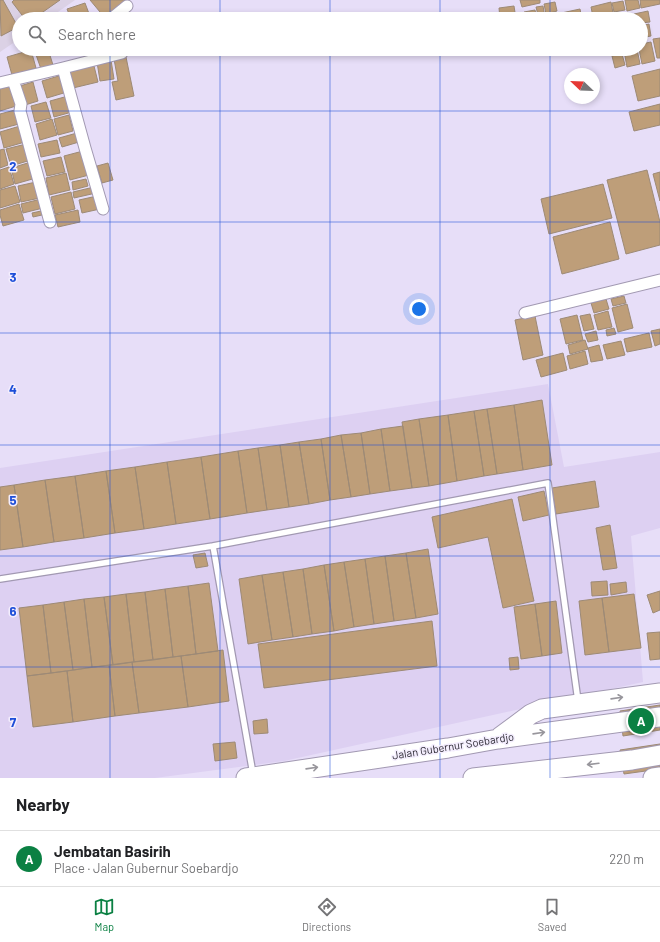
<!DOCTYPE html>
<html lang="en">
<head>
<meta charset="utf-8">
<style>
  body { margin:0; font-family:Barlow,sans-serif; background:#f2f2f2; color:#202124 }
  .compass { position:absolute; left:564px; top:68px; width:36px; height:36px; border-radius:50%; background:#fff; box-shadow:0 2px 6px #0003; rotate:293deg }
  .you { position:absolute; left:419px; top:309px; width:14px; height:14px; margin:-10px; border:3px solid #fff; border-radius:50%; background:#1a73e8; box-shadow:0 0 0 6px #1a73e833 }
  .badge { display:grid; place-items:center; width:26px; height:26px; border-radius:50%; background:#0b8043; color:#fff; font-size:13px; font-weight:700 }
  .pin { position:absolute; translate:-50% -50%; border:2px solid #fff; box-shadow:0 1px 4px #0006 }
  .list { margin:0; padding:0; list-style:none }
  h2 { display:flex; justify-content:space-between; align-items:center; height:52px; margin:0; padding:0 16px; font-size:17px }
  h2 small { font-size:13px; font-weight:400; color:#757577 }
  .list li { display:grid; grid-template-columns:26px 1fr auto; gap:12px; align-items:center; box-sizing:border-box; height:56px; padding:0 16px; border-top:1px solid #e0e0e0 }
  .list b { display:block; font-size:15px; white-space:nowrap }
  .list p { margin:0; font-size:13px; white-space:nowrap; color:#757577 }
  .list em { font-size:13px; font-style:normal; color:#757577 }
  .icon { flex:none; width:22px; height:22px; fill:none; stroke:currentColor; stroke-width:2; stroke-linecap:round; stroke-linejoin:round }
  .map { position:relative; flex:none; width:660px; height:778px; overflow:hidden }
  .search { position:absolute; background:#fff; box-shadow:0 2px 6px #0003; left:12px; right:12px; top:12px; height:44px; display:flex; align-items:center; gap:10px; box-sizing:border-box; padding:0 14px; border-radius:22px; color:#757577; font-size:15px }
  .sheet { height:108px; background:#fff }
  nav { display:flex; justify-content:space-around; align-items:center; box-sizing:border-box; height:56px; border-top:1px solid #e0e0e0; background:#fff; font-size:11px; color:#757577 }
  nav a { display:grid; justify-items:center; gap:2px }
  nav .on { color:#0b8043 }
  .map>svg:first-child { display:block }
</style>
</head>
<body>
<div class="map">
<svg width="660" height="778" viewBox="0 0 660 778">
  <rect width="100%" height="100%" fill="#e7def8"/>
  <path fill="#ddd0f2" d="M548,384L564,467L660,452V528L631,536L643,682L284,761L155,778H0V468Z"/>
  <path fill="#dbd1e5" d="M0,0H75L48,19H19V39L0,52Z"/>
  <path fill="#be9e79" stroke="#9d8a76" d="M0,0H3L18,27L1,36Z
    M14,0H60L33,19H25L12,2Z
    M90,0H124L125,1L105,18Z
    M520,0H540V3L522,7Z
    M625,0H638L640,8L627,11Z
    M640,0H660V4L641,8Z
    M623,1L625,10L614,12L612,3Z
    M555,2L557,11L546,14L544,4Z
    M611,2L613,13L593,17L591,7Z
    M85,3L91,19H71L67,9Z
    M514,6L516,19H500L499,8Z
    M543,6L545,17L539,19L536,7Z
    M580,9L582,19H553L552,15Z
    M535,10L537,19H525L524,12Z
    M648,11L650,22L641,23V19H636L634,14Z
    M649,24L651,36L641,38V26Z
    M660,38V58H657L653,39Z
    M651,42L655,61L642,64L639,49H641V44Z
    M34,49H48L53,65L41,69Z
    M634,49H637L640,64L627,67L624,51Z
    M31,50L36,68L12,75L7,57Z
    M622,54L625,65L615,68L612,56Z
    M126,57L134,96L116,100L112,82L118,81L114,59Z
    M111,60L114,79L100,81L97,62Z
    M94,66L98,82L73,88L69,72Z
    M660,69V96L638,101L632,76Z
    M62,75L67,92L47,98L42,81Z
    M33,82L38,101L25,105L20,86Z
    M10,86L16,106L0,111V89Z
    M68,96L72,112L54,117L50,101Z
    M46,102L51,118L35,122L31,106Z
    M660,104V125L634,131L629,112Z
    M15,110L19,124L0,129V114Z
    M69,115L73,131L58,135L54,119Z
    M52,119L57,135L40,140L36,124Z
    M20,126L25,142L4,148L0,132Z
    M77,133L79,142L62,147L59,138Z
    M57,140L60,153L41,157L38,144Z
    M26,144L31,160L11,166L6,149Z
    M4,149L8,165L0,168V150Z
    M83,151L89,175L70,180L64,156Z
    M61,157L65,172L47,176L43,161Z
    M31,162L36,178L15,184L11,168Z
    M108,163L113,180L102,183L97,166Z
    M9,167L14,184L0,189V170Z
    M647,170L660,222V245L626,254L607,180Z
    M660,172V201L653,174Z
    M66,173L70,190L49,195L46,178Z
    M86,179L88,186L73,190L72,182Z
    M36,182L40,198L21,202L18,186Z
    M603,184L612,218L549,234L541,199Z
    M15,186L20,202L0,208V190Z
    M94,187L96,193L74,198L73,192Z
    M71,192L75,209L55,214L51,197Z
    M97,196L100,209L82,213L79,200Z
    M41,199L43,208L23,213L21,204Z
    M19,204L24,220L3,226L0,215V210Z
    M78,210L80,222L58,227L55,215Z
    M41,211L42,215L33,217L32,213Z
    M610,222L619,259L562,274L553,237Z
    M624,296L626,303L613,306L611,299Z
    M606,299L609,309L594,313L591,303Z
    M627,304L633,328L618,332L612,308Z
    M608,311L612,327L598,330L594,315Z
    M590,314L594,329L584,331L580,316Z
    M577,315L583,340L566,344L560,319Z
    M535,316L543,355L523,360L515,320Z
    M614,328L616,334L607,336L606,330Z
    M660,329V344L655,346L651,331Z
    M596,331L598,340L588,342L585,334Z
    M649,333L652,347L627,352L624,339Z
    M585,340L588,349L570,354L568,345Z
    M621,341L625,355L607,359L603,345Z
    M599,345L603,360L591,362L588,348Z
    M585,351L588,364L570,369L567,356Z
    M563,353L567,370L541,377L536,360Z
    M542,400L552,465L523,470L514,405Z
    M514,405L523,470L497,474L487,409Z
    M487,409L497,474L484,476L474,411Z
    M474,411L484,476L457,481L448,415Z
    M448,415L457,481L429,486L419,419Z
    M419,419L429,486L412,488L402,422Z
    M403,426L412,488L390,491L381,429Z
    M381,429L390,491L370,494L361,433Z
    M361,433L370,494L351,497L341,435Z
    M341,435L351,497L330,500L321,439Z
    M321,439L330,500L309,504L299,442Z
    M299,442L309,504L289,507L280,445Z
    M280,445L289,507L267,510L258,448Z
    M258,448L267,510L247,513L238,451Z
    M238,451L247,513L210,519L201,457Z
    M201,457L210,519L176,524L167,462Z
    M167,462L176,524L144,529L135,467Z
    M135,467L144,529L115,533L106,471Z
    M106,471L115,533L84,538L75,476Z
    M75,476L84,538L54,542L45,480Z
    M45,480L54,542L23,547L14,485Z
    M595,481L599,507L556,514L552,488Z
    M14,485L23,547L0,550V487Z
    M544,491L549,515L523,521L518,497Z
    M512,499L534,601L503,608L488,537L438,548L432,517Z
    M610,525L617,568L603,570L596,528Z
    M428,549L438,614L416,618L406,553Z
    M205,553L208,566L196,568L193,555Z
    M406,553L416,618L394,621L385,556Z
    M385,556L394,621L374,624L365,559Z
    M365,559L374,624L354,627L344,562Z
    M344,562L354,627L334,631L324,565Z
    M324,565L334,631L312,634L303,569Z
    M303,569L312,634L293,637L283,572Z
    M283,572L293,637L272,640L262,575Z
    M262,575L272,640L248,644L239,579Z
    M607,581L608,595L592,596L591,582Z
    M626,582L627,592L611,595L610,584Z
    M209,583L218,651L196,654L188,586Z
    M188,586L196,654L173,657L165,589Z
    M165,589L173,657L153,660L145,592Z
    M660,591V610L653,613L647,595Z
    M145,592L153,660L134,662L126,594Z
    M126,594L134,662L113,665L104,597Z
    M634,594L641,648L609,652L602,598Z
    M104,597L113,665L92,667L84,599Z
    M602,598L609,652L585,655L579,601Z
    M84,599L92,667L73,670L64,602Z
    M556,601L562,653L542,656L535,604Z
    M64,602L73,670L51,673L43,605Z
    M535,604L542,656L521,659L514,607Z
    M43,605L51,673L27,676L19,608Z
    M432,621L437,666L264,688L258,644Z
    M660,632V659L650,660L647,633Z
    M223,650L229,701L188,707L181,656Z
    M181,656L188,707L139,713L132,662Z
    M518,657L519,669L510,670L509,658Z
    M132,662L139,713L115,716L109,665Z
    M109,665L115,716L73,722L67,671Z
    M67,671L73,722L33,727L27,676Z
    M660,705V730L623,736L620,711Z
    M267,719L268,733L254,734L253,721Z
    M235,742L237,758L215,761L213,744Z
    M660,744V769L624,774L620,750Z"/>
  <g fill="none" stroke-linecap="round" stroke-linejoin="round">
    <defs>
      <path id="service" d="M213,546L548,483L578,701
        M0,579L213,546L253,774"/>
      <path id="minor" d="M111,19L127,6
        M63,68L85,148L103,209
        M13,80L21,104L20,111L50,222
        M0,83L63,68L122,53
        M525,313L660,280"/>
      <path id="trunk" d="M500,737L531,714L542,709L660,693
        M246,778L448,748L498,739L660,717
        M473,778L632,760L660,755
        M653,778L660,777"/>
    </defs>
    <use href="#service" stroke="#a299b2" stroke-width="8"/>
    <use href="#minor" stroke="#a299b2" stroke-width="13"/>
    <use href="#trunk" stroke="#a299b2" stroke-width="21"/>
    <use href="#service" stroke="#fff" stroke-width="5.5"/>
    <use href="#minor" stroke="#fff" stroke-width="11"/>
    <use href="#trunk" stroke="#fff" stroke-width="19"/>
  </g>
  <defs><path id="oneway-shaft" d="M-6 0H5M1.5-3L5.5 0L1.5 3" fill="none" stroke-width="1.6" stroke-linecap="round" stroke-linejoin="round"/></defs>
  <g stroke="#98969c">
    <use href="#oneway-shaft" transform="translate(617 698) rotate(-8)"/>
    <use href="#oneway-shaft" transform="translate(539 733) rotate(-8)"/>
    <use href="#oneway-shaft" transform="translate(593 764) rotate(173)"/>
    <use href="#oneway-shaft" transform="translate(312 768) rotate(-8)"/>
  </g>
  <path fill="none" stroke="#1d4ed8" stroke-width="1" stroke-opacity="0.55" d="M110,0V19M220,0V19M330,0V19M440,0V19M550,0V19M110,49V778M220,49V778M330,49V778M440,49V778M550,49V778M0,111H660M0,222H660M0,333H660M0,445H660M0,556H660M0,667H660"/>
  <g text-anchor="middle" stroke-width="3" stroke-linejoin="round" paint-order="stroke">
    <g font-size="11" fill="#312e38" stroke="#f3edfd">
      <text transform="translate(453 746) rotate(-9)" y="4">Jalan Gubernur Soebardjo</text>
    </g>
  </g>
  <g font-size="13" text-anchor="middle" font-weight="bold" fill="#1d4ed8" stroke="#f3edfd" stroke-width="3" stroke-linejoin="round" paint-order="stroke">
    <text x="13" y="171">2</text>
    <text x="13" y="282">3</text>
    <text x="13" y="394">4</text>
    <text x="13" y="505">5</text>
    <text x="13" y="616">6</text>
    <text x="13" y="727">7</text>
  </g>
</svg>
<svg class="compass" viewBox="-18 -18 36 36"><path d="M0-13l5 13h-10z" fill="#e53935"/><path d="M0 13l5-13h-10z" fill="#757577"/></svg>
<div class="you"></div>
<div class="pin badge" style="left:641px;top:721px">A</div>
<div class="search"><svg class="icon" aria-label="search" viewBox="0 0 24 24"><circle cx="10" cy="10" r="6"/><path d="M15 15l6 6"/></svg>Search here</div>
</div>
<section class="sheet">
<h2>Nearby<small></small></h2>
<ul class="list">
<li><span class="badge">A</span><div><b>Jembatan Basirih</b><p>Place · Jalan Gubernur Soebardjo</p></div><em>220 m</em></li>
</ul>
</section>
<nav>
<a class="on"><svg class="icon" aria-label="map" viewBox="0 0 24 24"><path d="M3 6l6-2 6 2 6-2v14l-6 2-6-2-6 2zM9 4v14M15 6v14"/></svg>Map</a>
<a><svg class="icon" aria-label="directions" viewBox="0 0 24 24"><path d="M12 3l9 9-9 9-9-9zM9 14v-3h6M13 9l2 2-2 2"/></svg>Directions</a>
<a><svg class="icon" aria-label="saved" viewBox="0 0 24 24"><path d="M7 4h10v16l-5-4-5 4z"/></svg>Saved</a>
</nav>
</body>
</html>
